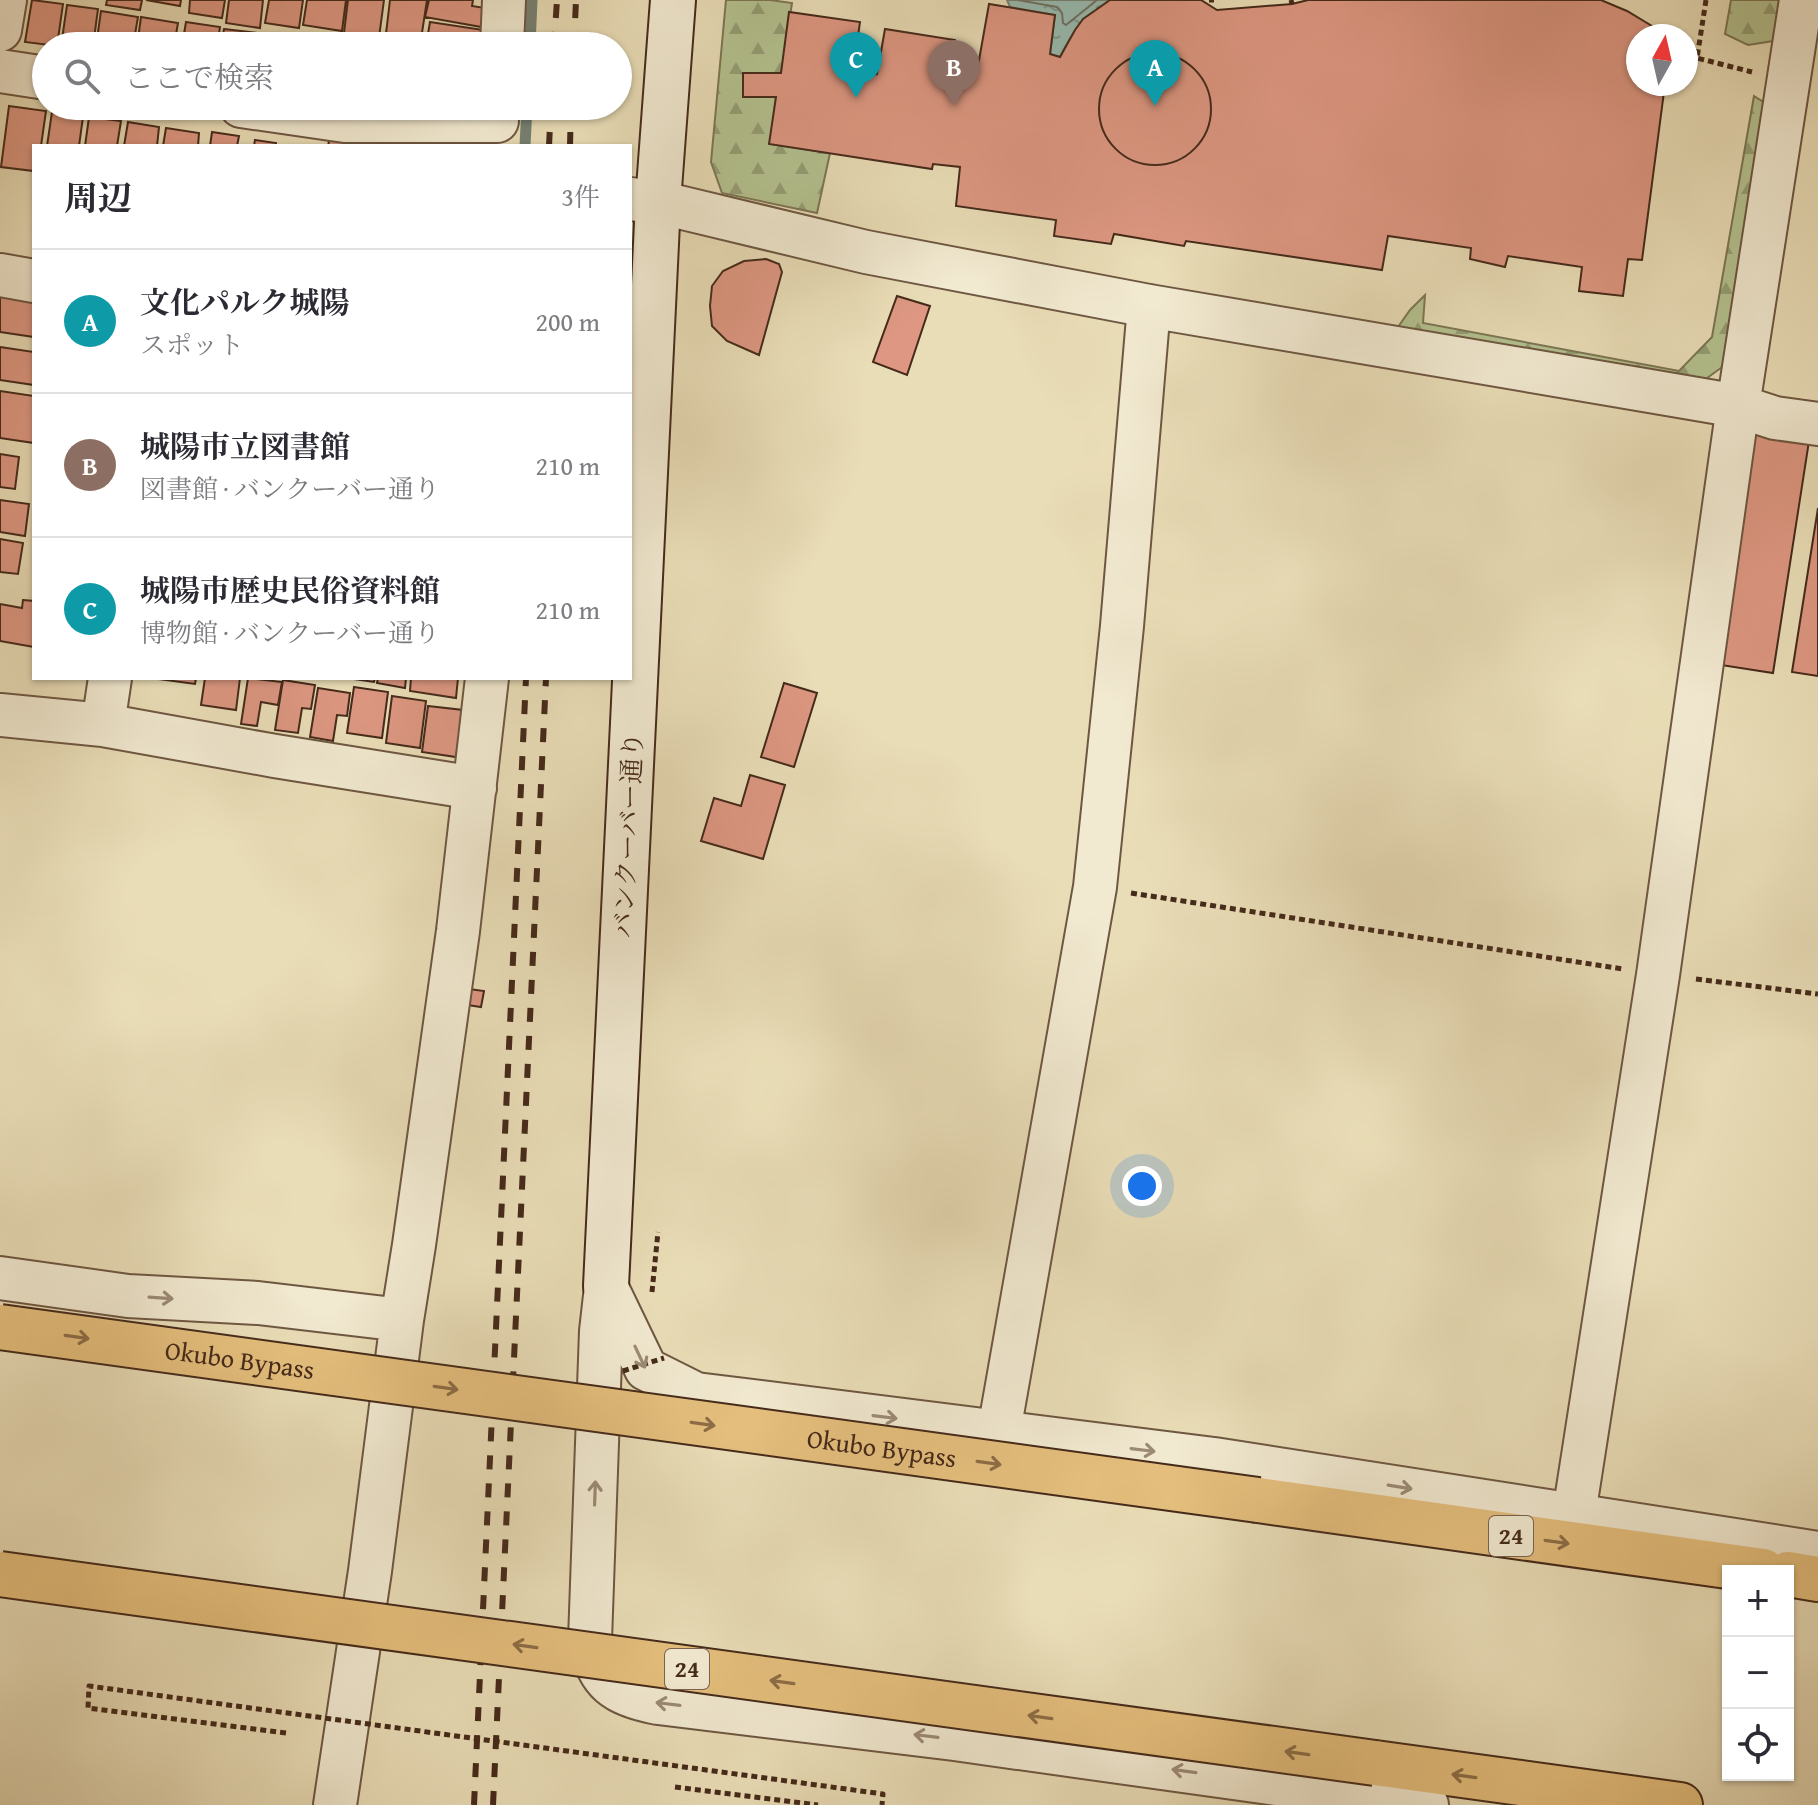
<!DOCTYPE html>
<html lang="ja">
<head>
<meta charset="utf-8">
<style>
  body { margin:0; font-family:"Gentium Book Plus","Noto Serif JP",serif; background:#f2f2f3; color:#2b2b33 }
  .controls { position:absolute; right:24px; bottom:24px; display:grid; overflow:hidden; border-radius:0px; box-shadow:0 2px 6px #0004 }
  .controls button { width:72px; height:72px; display:grid; place-items:center; padding:0; border:0; border-bottom:2px solid #e1e1e2; background:#fff; color:#2b2b33; font:40px sans-serif }
  .compass { position:absolute; left:1626px; top:24px; width:72px; height:72px; border-radius:50%; background:#fff; box-shadow:0 2px 6px #0004; rotate:8deg }
  .you { position:absolute; left:1142px; top:1186px; width:28px; height:28px; margin:-20px; border:6px solid #fff; border-radius:50%; background:#1a73e8; box-shadow:0 0 0 12px #1a73e833 }
  .badge { display:grid; place-items:center; width:52px; height:52px; border-radius:50%; background:#0b8043; color:#fff; font-size:26px; font-weight:700 }
  .pin { position:absolute; translate:-50% -66px; filter:drop-shadow(0 2px 4px #0008) }
  .pin::after { content:''; position:absolute; top:42px; width:28px; height:24px; background:inherit; clip-path:polygon(0 0,100% 0,50% 100%) }
  .list { margin:0; padding:0; list-style:none }
  h2 { display:flex; justify-content:space-between; align-items:center; height:104px; margin:0; padding:0 32px; font-size:34px }
  h2 small { font-size:26px; font-weight:400; color:#7c7c81 }
  .list li { display:grid; grid-template-columns:52px 1fr auto; gap:24px; align-items:center; box-sizing:border-box; height:144px; padding:0 32px; border-top:2px solid #e1e1e2 }
  .list b { display:block; font-size:30px; white-space:nowrap }
  .list p { margin:0; font-size:26px; white-space:nowrap; color:#7c7c81 }
  .list em { font-size:26px; font-style:normal; color:#7c7c81 }
  .icon { flex:none; width:44px; height:44px; fill:none; stroke:currentColor; stroke-width:2; stroke-linecap:round; stroke-linejoin:round }
  .map { position:relative; flex:none; width:1818px; height:1805px; overflow:hidden }
  .search { position:absolute; background:#fff; box-shadow:0 2px 6px #0004; left:32px; top:32px; width:600px; height:88px; display:flex; align-items:center; gap:20px; box-sizing:border-box; padding:0 28px; border-radius:44px; color:#7c7c81; font-size:30px }
  .panel { position:absolute; background:#fff; box-shadow:0 2px 6px #0004; left:32px; top:144px; width:600px; height:536px; border-radius:0px }
  .map>svg:first-child { display:block }
</style>
</head>
<body>
<div class="map">
<svg width="1818" height="1805" viewBox="0 0 1818 1805">
  <defs>
    <pattern id="forest-firs" width="22" height="20" patternUnits="userSpaceOnUse" patternTransform="scale(2)"><rect width="22" height="20" fill="#b4c290"/><path d="M5 1l3.5 6h-7zM16 11l3.5 6h-7z" fill="#949e75"/></pattern>
    <pattern id="park-tufts" width="24" height="20" patternUnits="userSpaceOnUse" patternTransform="scale(2)"><rect width="24" height="20" fill="#b4c290"/><path d="M3 7l-1-3M5 7V3M7 7l1-3M15 17l-1-3M17 17v-4M19 17l1-3" fill="none" stroke="#949e75"/></pattern>
    <pattern id="water-ripples" width="26" height="14" patternUnits="userSpaceOnUse" patternTransform="scale(2)"><rect width="26" height="14" fill="#97bbb0"/><path d="M2 4q2-2 4 0t4 0M15 11q2-2 4 0t4 0" fill="none" stroke="#7d988e"/></pattern>
  </defs>
  <rect width="100%" height="100%" fill="#e9ddb7"/>
  <filter id="stains"><feTurbulence type="fractalNoise" baseFrequency=".0025" numOctaves="4"/><feColorMatrix values="0 0 0 0 .2 0 0 0 0 .09 0 0 0 0 .02 0 0 0 .5 -.17"/></filter>
  <radialGradient id="worn" r=".72"><stop offset=".6" stop-color="#630" stop-opacity="0"/><stop offset="1" stop-color="#630" stop-opacity=".3"/></radialGradient>
  <path fill="url(#forest-firs)" stroke="#7c7655" stroke-width="2" d="M726,0H770L792,3L781,73L743,74L776,97L770,144L830,153L817,213L722,193L711,162Z
    M1731,0H1781L1773,41L1748,45L1725,34Z
    M1754,96L1765,103L1725,365L1703,381L1398,327L1410,310L1425,295L1423,323L1679,371L1712,337Z"/>
  <path fill="url(#park-tufts)" stroke="#7c7655" stroke-width="2" d="M364,134L466,137L478,146H364Z"/>
  <path fill="url(#water-ripples)" stroke="#768174" stroke-width="2" d="M1007,0H1110C1084,19 1074,27 1060,57L1050,54L1055,15L1010,7Z"/>
  <g fill="none" stroke-linecap="round" stroke-linejoin="round">
    <path stroke="#6e7265" stroke-width="2" d="M1018,0L1057,7L1062,13L1063,23L1066,25L1097,0"/>
    <path stroke="#768174" stroke-width="11" d="M530,46L532,0
      M525,146L527,106"/>
  </g>
  <path fill="#dd9782" stroke="#452a1a" stroke-width="2" d="M32,0L63,4L57,46L25,42Z
    M107,0H142L140,10L106,5Z
    M146,0H181L180,6Z
    M190,0H225L222,18L189,13Z
    M229,0H263L260,28L226,23Z
    M269,0H303L299,28L265,23Z
    M307,0H346L342,31L303,25Z
    M348,0H384L378,45L343,41Z
    M390,0H427L420,46L385,42Z
    M429,0H473L472,6L491,9L487,28L425,17Z
    M1110,0H1201L1217,10L1292,4L1308,0H1601L1627,11L1652,26L1663,36H1638V84H1665L1642,260L1628,259L1623,296L1579,291L1582,267L1508,256L1505,267L1470,259L1471,248L1388,236L1382,270L1186,241L1184,246L1114,234L1111,244L1054,236L1056,220L956,206L960,167L933,164L932,169L769,144L776,97H743V73H781L789,12L860,22L852,78L877,74L885,29L955,40L950,78L976,77L989,4L1055,15L1050,54L1060,57L1075,30L1083,19Z
    M67,5L98,9L93,46H61Z
    M101,11L138,17L133,46H96Z
    M141,17L178,23L174,46H137Z
    M186,22L220,27L217,46H182Z
    M430,22L490,31L488,46H426Z
    M224,29L258,33L256,46H221Z
    M296,38L329,43V46H294Z
    M1099 109a56 56 0 1 1 112 0a56 56 0 1 1-112 0Z
    M9,106L46,111L41,146H34V171L1,167Z
    M52,112L83,117L79,146H47Z
    M89,117L121,121L117,146H85Z
    M128,122L159,127L157,146H124Z
    M166,128L199,133L198,146H163Z
    M212,132L239,136L237,146H210Z
    M330,136L357,140L359,146H328Z
    M255,140L276,143V146H254Z
    M766,259L779,264L782,272L759,355L727,341L712,326L710,306L712,286L723,271L744,261Z
    M0,295L34,300V337L0,332Z
    M897,296L930,306L907,375L873,362Z
    M0,347L34,352V385L0,380Z
    M0,391L34,396V443L0,438Z
    M1756,432L1809,441L1773,673L1721,665Z
    M0,454L19,457L15,489L0,487Z
    M0,500L29,504L25,536L0,532Z
    M1818,508V676L1792,672Z
    M0,539L23,543L18,574L0,572Z
    M23,600L34,601V647L0,641V604L22,608Z
    M151,678H196L195,684Z
    M205,678H240L236,710L201,705Z
    M248,678L282,682L278,705L261,702L257,726L241,724Z
    M347,678H375L374,682Z
    M378,678H406L405,688L377,683Z
    M411,678H458L456,698L410,691Z
    M283,680L315,685L311,709L302,708L298,733L275,730Z
    M784,683L817,693L794,767L761,757Z
    M354,687L388,692L382,738L347,733Z
    M318,688L350,693L347,716L337,715L333,741L310,737Z
    M392,696L426,701L420,748L386,743Z
    M428,706L463,710L456,757L422,752Z
    M750,775L785,785L763,859L701,841L714,798L741,806Z
    M469,989L484,991L481,1007L467,1005Z"/>
  <g fill="none" stroke-linecap="round" stroke-linejoin="round">
    <defs>
      <path id="street" d="M0,30L5,0
        M502,46L504,0
        M0,71L46,78
        M241,106L345,121H497
        M630,199L658,202L866,252L1149,306L1738,406L1801,0
        M0,275L34,281
        M0,715L103,725L275,756L475,788
        M103,725L110,678
        M0,1278L128,1296L258,1303L402,1320
        M606,1286L646,1369L696,1394L1214,1459L1818,1553
        M606,1287L601,1331L590,1640C597,1683 616,1695 658,1703L954,1739L1427,1805
        M999,1431L1095,887L1122,626L1149,306
        M1574,1514L1658,975L1738,406L1775,418L1818,424
        M335,1805L370,1571L402,1320L414,1245L458,931L487,678"/>
      <path id="secondary" d="M606,1286L658,202L673,0"/>
      <path id="highway" d="M1258,1500L1763,1571
        M1788,1574L1818,1579
        M1375,1763L1680,1805"/>
    </defs>
    <use href="#street" stroke="#6e5741" stroke-width="46"/>
    <use href="#secondary" stroke="#452a1a" stroke-width="48"/>
    <use href="#highway" stroke="#452a1a" stroke-width="48"/>
    <path stroke="#452a1a" stroke-width="5" stroke-dasharray="6 4" stroke-linecap="butt" d="M1209,0H1214
      M1291,0L1292,4
      M1706,0L1697,58L1752,72
      M1131,893L1623,969
      M1696,979L1818,994
      M652,1292L658,1232
      M675,1787L818,1805"/>
    <use href="#street" stroke="#f1e9d0" stroke-width="42"/>
    <use href="#secondary" stroke="#f1e9d0" stroke-width="44"/>
    <use href="#highway" stroke="#e4be7c" stroke-width="44"/>
    <path stroke="#452a1a" stroke-width="6" stroke-dasharray="14 14" stroke-linecap="butt" d="M554,46L557,0
      M574,46L576,0
      M549,146L551,106
      M570,146L571,106
      M474,1805L526,678
      M493,1805L546,678"/>
    <defs>
      <g id="highway-bridge">
        <path id="s1" d="M0,1327L1258,1500"/>
        <path d="M0,1574L1375,1763"/>
      </g>
    </defs>
    <use href="#highway-bridge" stroke="#452a1a" stroke-width="48" stroke-linecap="butt"/>
    <path stroke="#452a1a" stroke-width="5" stroke-dasharray="6 4" stroke-linecap="butt" d="M623,1371L664,1358
      M286,1733L88,1708L89,1686L883,1794L882,1805"/>
    <use href="#highway-bridge" stroke="#e4be7c" stroke-width="44"/>
  </g>
  <defs><path id="oneway-shaft" d="M-6 0H5M1.5-3L5.5 0L1.5 3" fill="none" stroke-width="1.6" stroke-linecap="round" stroke-linejoin="round" transform="scale(2)"/></defs>
  <g stroke="#9b8a75">
    <use href="#oneway-shaft" transform="translate(161 1298) rotate(4)"/>
    <use href="#oneway-shaft" transform="translate(640 1357) rotate(65)"/>
    <use href="#oneway-shaft" transform="translate(885 1417) rotate(7)"/>
    <use href="#oneway-shaft" transform="translate(1143 1450) rotate(7)"/>
    <use href="#oneway-shaft" transform="translate(1400 1487) rotate(9)"/>
    <use href="#oneway-shaft" transform="translate(595 1493) rotate(-88)"/>
    <use href="#oneway-shaft" transform="translate(668 1704) rotate(-173)"/>
    <use href="#oneway-shaft" transform="translate(926 1736) rotate(-173)"/>
    <use href="#oneway-shaft" transform="translate(1184 1771) rotate(-172)"/>
  </g>
  <g stroke="#8d6d46">
    <use href="#oneway-shaft" transform="translate(77 1337) rotate(8)"/>
    <use href="#oneway-shaft" transform="translate(446 1388) rotate(8)"/>
    <use href="#oneway-shaft" transform="translate(703 1424) rotate(8)"/>
    <use href="#oneway-shaft" transform="translate(989 1463) rotate(8)"/>
    <use href="#oneway-shaft" transform="translate(1557 1542) rotate(8)"/>
    <use href="#oneway-shaft" transform="translate(525 1646) rotate(-172)"/>
    <use href="#oneway-shaft" transform="translate(782 1682) rotate(-172)"/>
    <use href="#oneway-shaft" transform="translate(1040 1717) rotate(-172)"/>
    <use href="#oneway-shaft" transform="translate(1297 1753) rotate(-172)"/>
    <use href="#oneway-shaft" transform="translate(1464 1776) rotate(-172)"/>
  </g>
  <g text-anchor="middle" stroke-width="6" stroke-linejoin="round" paint-order="stroke">
    <g fill="#f1e9d0" stroke="#796351" stroke-width="2">
      <rect x="1489" y="1516" width="44" height="40" rx="6"/>
      <rect x="665" y="1649" width="44" height="40" rx="6"/>
    </g>
    <g font-size="24" font-weight="bold" fill="#452a1a">
      <text x="1511" y="1544">24</text>
      <text x="687" y="1677">24</text>
    </g>
    <g font-size="26" fill="#452a1a" stroke="#f1e9d0">
      <text transform="translate(628 835) rotate(-87)" y="9">バンクーバー通り</text>
      <text dy="9" stroke="none"><textPath href="#s1" startOffset="242">Okubo Bypass</textPath></text>
      <text dy="9" stroke="none"><textPath href="#s1" startOffset="890">Okubo Bypass</textPath></text>
    </g>
  </g>
  <rect width="100%" height="100%" filter="url(#stains)"/>
  <rect width="100%" height="100%" fill="url(#worn)"/>
</svg>
<div class="controls">
<button>+</button>
<button>−</button>
<button><svg class="icon" aria-label="locate" viewBox="0 0 24 24"><circle cx="12" cy="12" r="6"/><path d="M12 2v4M12 18v4M2 12h4M18 12h4"/></svg></button>
</div>
<svg class="compass" viewBox="-18 -18 36 36"><path d="M0-13l5 13h-10z" fill="#e53935"/><path d="M0 13l5-13h-10z" fill="#7c7c81"/></svg>
<div class="you"></div>
<div class="pin badge" style="left:1155px;top:106px;background:#0f9aa8">A</div>
<div class="pin badge" style="left:954px;top:106px;background:#8d6e63">B</div>
<div class="pin badge" style="left:856px;top:98px;background:#0f9aa8">C</div>
<div class="search"><svg class="icon" aria-label="search" viewBox="0 0 24 24"><circle cx="10" cy="10" r="6"/><path d="M15 15l6 6"/></svg>ここで検索</div>
<section class="panel">
<h2>周辺<small>3件</small></h2>
<ul class="list">
<li><span class="badge" style="background:#0f9aa8">A</span><div><b>文化パルク城陽</b><p>スポット</p></div><em>200 m</em></li>
<li><span class="badge" style="background:#8d6e63">B</span><div><b>城陽市立図書館</b><p>図書館 · バンクーバー通り</p></div><em>210 m</em></li>
<li><span class="badge" style="background:#0f9aa8">C</span><div><b>城陽市歴史民俗資料館</b><p>博物館 · バンクーバー通り</p></div><em>210 m</em></li>
</ul>
</section>
</div>
</body>
</html>
